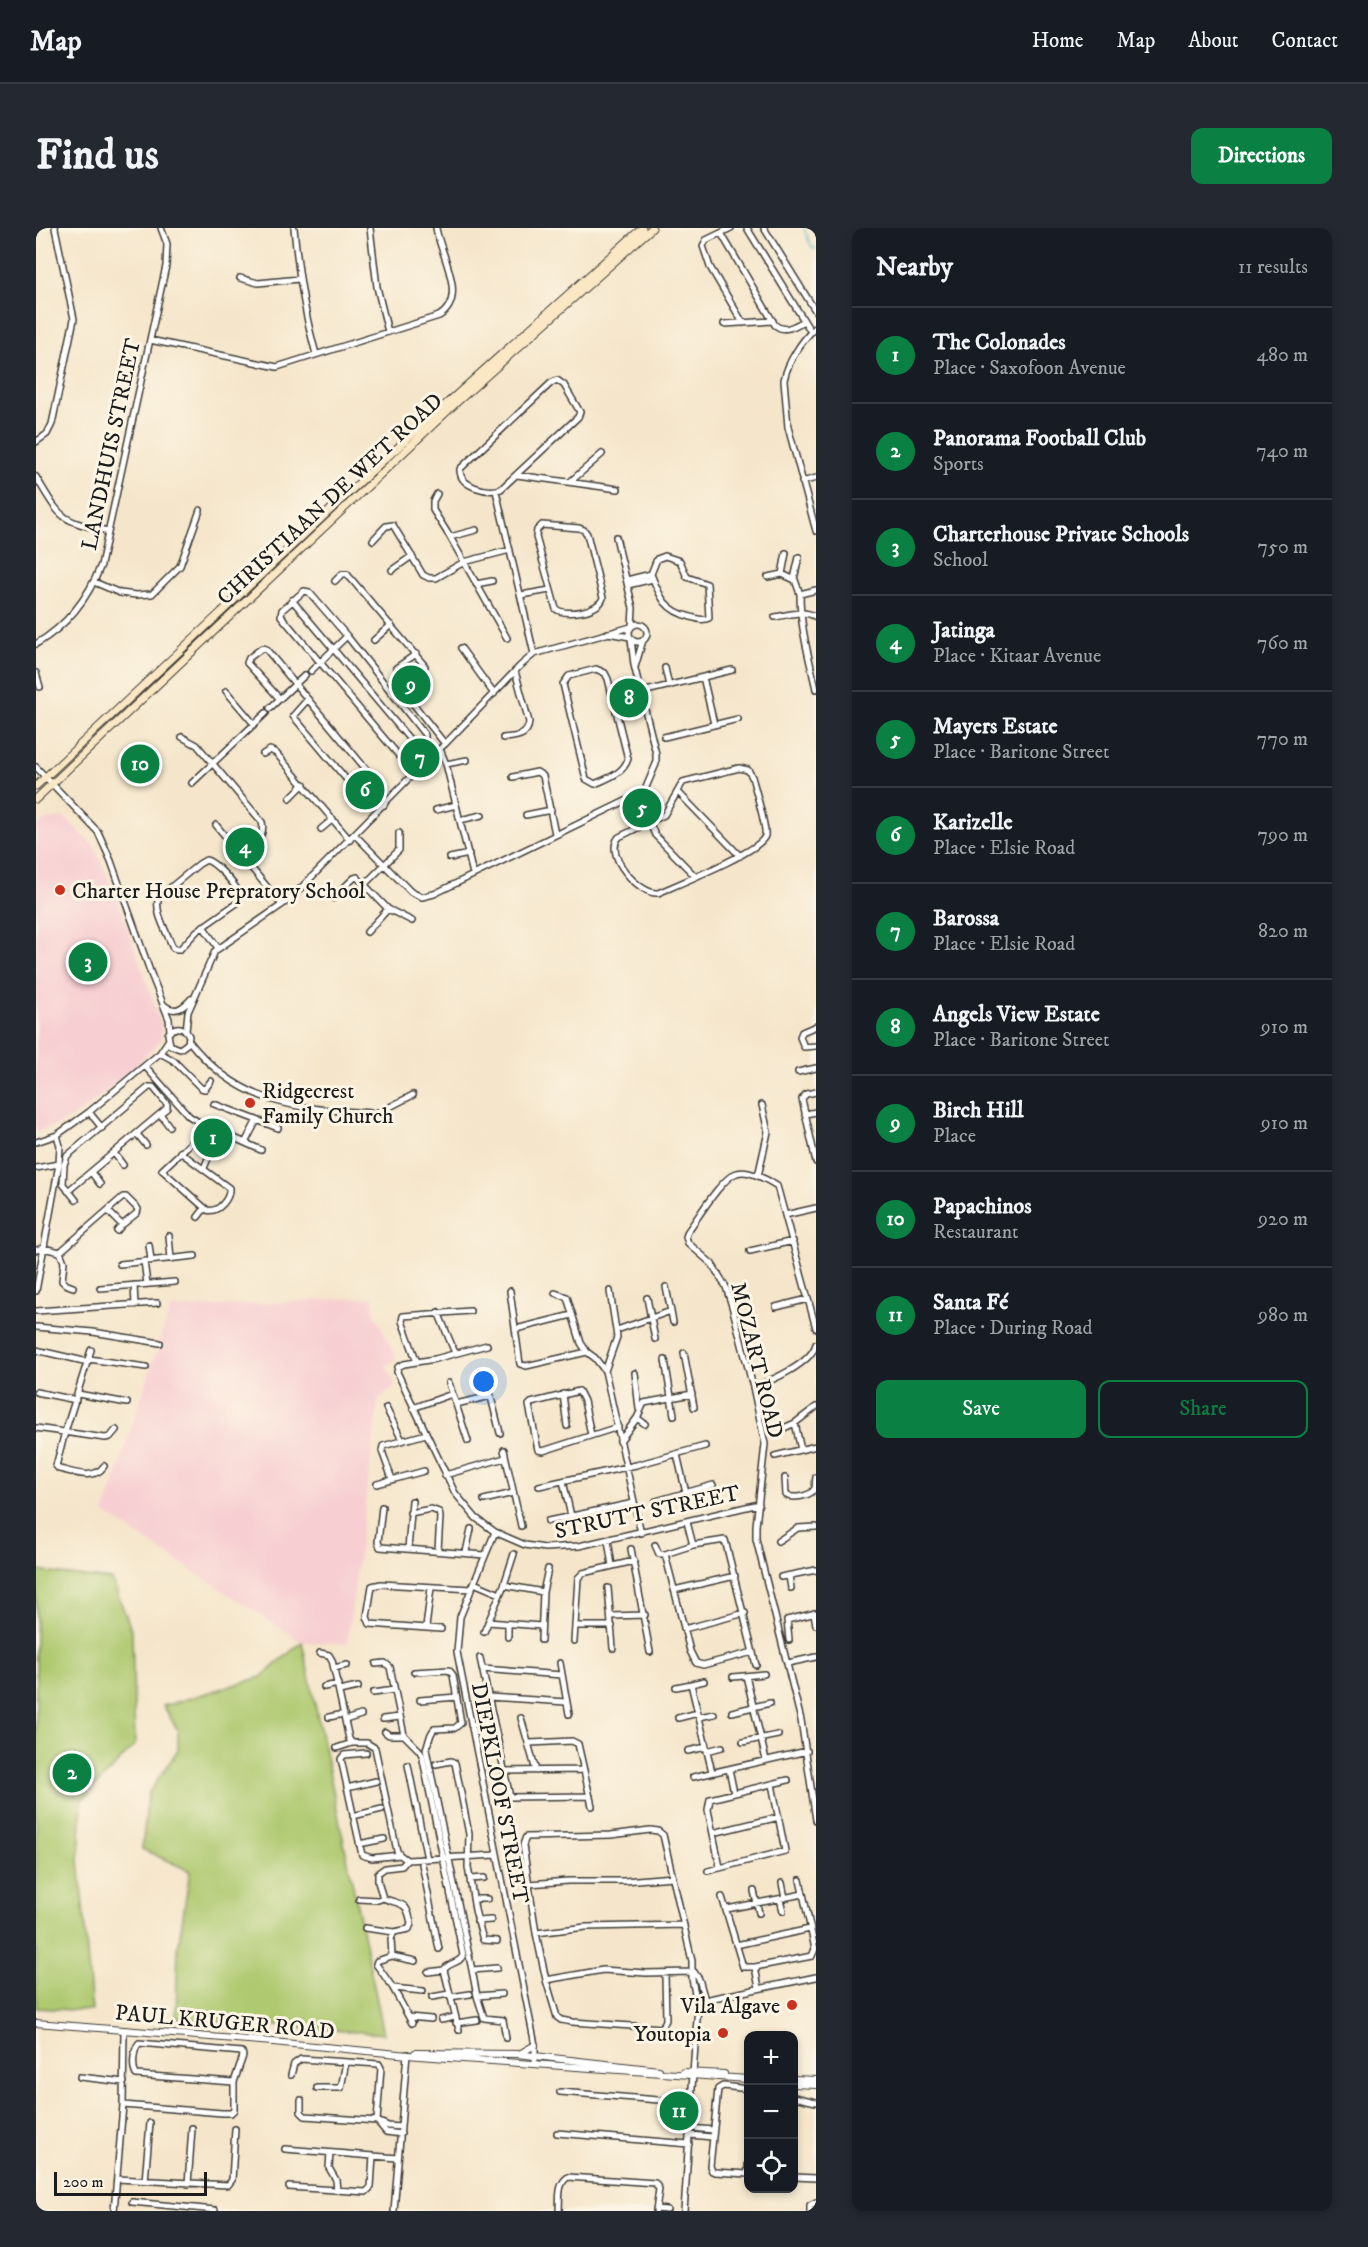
<!DOCTYPE html>
<html lang="en">
<head>
<meta charset="utf-8">
<style>
  body { margin:0; font-family:"IM FELL DW Pica",serif; background:#242831; color:#f1f3f6 }
  .controls { position:absolute; right:18px; bottom:18px; display:grid; overflow:hidden; border-radius:12px; box-shadow:0 3px 9px #0003 }
  .controls button { width:54px; height:54px; display:grid; place-items:center; padding:0; border:0; border-bottom:2px solid #363941; background:#171b24; color:#f1f3f6; font:30px sans-serif }
  .scale { position:absolute; left:18px; bottom:15px; width:153px; box-sizing:border-box; padding-left:6px; border:3px solid #1c1c1c; border-top:0; font-size:16px; line-height:21px; white-space:nowrap; color:#1c1c1c; -webkit-text-stroke:4px #fcf5e5; paint-order:stroke }
  .you { position:absolute; left:448px; top:1154px; width:21px; height:21px; margin:-15px; border:4px solid #fff; border-radius:50%; background:#1a73e8; box-shadow:0 0 0 9px #1a73e833 }
  .badge { display:grid; place-items:center; width:39px; height:39px; border-radius:50%; background:#0b8043; color:#fff; font-size:20px; font-weight:700 }
  .pin { position:absolute; translate:-50% -50%; border:3px solid #fff; box-shadow:0 2px 6px #0006 }
  .list { margin:0; padding:0; list-style:none }
  h2 { display:flex; justify-content:space-between; align-items:center; height:78px; margin:0; padding:0 24px; font-size:26px }
  h2 small { font-size:20px; font-weight:400; color:#9ea1a6 }
  .list li { display:grid; grid-template-columns:39px 1fr auto; gap:18px; align-items:center; box-sizing:border-box; height:96px; padding:0 24px; border-top:2px solid #363941 }
  .list b { display:block; font-size:22px; white-space:nowrap }
  .list p { margin:0; font-size:20px; white-space:nowrap; color:#9ea1a6 }
  .list em { font-size:20px; font-style:normal; color:#9ea1a6 }
  .actions { display:flex; gap:12px; padding:18px 24px }
  .actions a { flex:1; padding:14px 0; border:2px solid #0b8043; border-radius:12px; text-align:center; font-size:21px; color:#0b8043 }
  .actions .main { background:#0b8043; color:#fff }
  .icon { flex:none; width:33px; height:33px; fill:none; stroke:currentColor; stroke-width:2; stroke-linecap:round; stroke-linejoin:round }
  .map { position:relative; flex:none; width:780px; height:1983px; overflow:hidden; border-radius:12px }
  header { display:flex; align-items:center; gap:36px; box-sizing:border-box; height:84px; padding:0 30px; background:#171b24; border-bottom:2px solid #363941 }
  header strong { font-size:28px }
  nav { display:flex; gap:33px; margin-inline-start:auto; font-size:21px }
  .intro { display:flex; align-items:center; justify-content:space-between; box-sizing:border-box; height:144px; padding:0 36px }
  h1 { margin:0; font-size:42px }
  .button { padding:15px 27px; border-radius:12px; background:#0b8043; color:#fff; font-size:21px; font-weight:700 }
  main { display:flex; gap:36px; padding:0 36px }
  aside { flex:1; background:#171b24; border-radius:12px; box-shadow:0 3px 9px #0003 }
  .map>svg:first-child { display:block }
</style>
</head>
<body>
<header>
<strong>Map</strong>
<nav><a>Home</a><a>Map</a><a>About</a><a>Contact</a></nav>
</header>
<div class="intro"><h1>Find us</h1><a class="button">Directions</a></div>
<main>
<div class="map">
<svg width="780" height="1983" viewBox="0 0 780 1983">
  <rect width="100%" height="100%" fill="#fcf5e5"/>
  <filter id="ink" filterUnits="userSpaceOnUse"><feTurbulence type="fractalNoise" baseFrequency=".0167" numOctaves="2"/><feDisplacementMap in="SourceGraphic" scale="12" xChannelSelector="R" yChannelSelector="G"/><feConvolveMatrix kernelMatrix="1 2 1 2 8 2 1 2 1" color-interpolation-filters="sRGB"/></filter>
  <filter id="wash" filterUnits="userSpaceOnUse"><feTurbulence type="fractalNoise" baseFrequency=".008" numOctaves="4" result="noise"/><feDisplacementMap in="SourceGraphic" scale="24" xChannelSelector="R" yChannelSelector="G"/><feGaussianBlur stdDeviation="1.35" result="paint"/><feColorMatrix in="noise" values="0 0 0 0 0 0 0 0 0 0 0 0 0 0 0 0 0 1.4 0 .05"/><feComposite in="paint" operator="in"/></filter>
  <g filter="url(#wash)">
    <rect width="100%" height="100%" fill="#f5e6cb"/>
    <path fill="#f7cfd2" d="M28,589L58,618L81,669L126,798L124,813L101,837L45,884L22,897L0,904V599L7,593Z
      M337,1069L338,1084L361,1132L350,1137L360,1158L343,1170L311,1416L266,1414L68,1285L134,1081Z"/>
    <path fill="#aec96f" stroke="#657246" stroke-width="1.5" d="M0,1343L76,1352L96,1403L99,1517L46,1572L43,1631L56,1783L0,1780Z
      M266,1414L348,1806L140,1790L142,1720L154,1643L106,1621L112,1566L142,1522V1502L127,1478L225,1449Z"/>
    <g fill="none" stroke-linecap="round" stroke-linejoin="round">
      <path stroke="#3fb0b6" stroke-width="1.5" d="M768,0L775,18L780,21"/>
    </g>
  </g>
  <g filter="url(#ink)">
    <g fill="none" stroke-linecap="round" stroke-linejoin="round">
      <defs>
        <path id="minor" d="M258,0C262,43 268,84 280,126
          M334,0L341,59L352,104
          M695,0L670,12L667,18L674,39L707,95
          M711,0L775,104
          M728,0L780,84
          M685,5L739,97C749,105 758,98 768,93
          M204,50L222,55L263,51
          M688,96L737,93
          M780,99C766,112 752,133 748,152L752,199L780,303
          M114,112L241,139L403,88C433,70 404,26 400,0
          M521,152L528,157L544,184L542,189L465,261C451,265 423,259 424,241L515,155Z
          M0,214L11,206L16,196L38,91L19,0
          M481,247L582,261
          M0,249C26,292 23,292 72,303
          M534,254L566,226
          M766,254L780,250
          M460,263L498,426
          M401,266L397,273V282L414,309L471,410
          M506,297L543,300L548,302L551,306L567,370C563,383 530,389 520,381L500,309L501,302Z
          M414,309L440,302
          M580,309L597,380L596,398
          M337,312L350,298L357,297L387,347L393,350H400L428,334L474,322
          M750,325L746,346L759,352L764,366
          M629,328L644,333L651,349L671,356L673,390C667,393 662,391 655,389C629,383 624,369 615,346L621,331Z
          M356,342L376,328
          M732,349L746,346
          M758,351L763,329
          M591,352L615,346
          M299,353L306,346H311L389,438C385,449 371,452 367,463L409,516
          M58,354L84,365L100,367L116,366L144,338L164,282
          M440,356L456,353
          M592,357L617,351
          M780,362L764,366C764,398 773,430 780,461
          M268,363L273,364L311,408L389,507V513L371,531L369,532L364,529L245,388L246,382Z
          M485,367L514,362
          M256,372L391,532
          M739,389C752,387 768,381 780,389
          M593 405a9 9 0 1 1 18 0a9 9 0 1 1-18 0Z
          M572,405L594,409
          M338,412L355,397
          M0,416C32,397 52,371 65,337L130,38L131,16L125,0
          M425,420L458,466
          M599,439L607,412
          M360,440L380,426
          M629,440L633,458
          M560,441L569,445L572,451L592,531C587,546 572,550 559,556L550,551L527,456L533,448Z
          M275,443L311,408
          M0,445L4,459
          M667,449L678,496
          M190,463L218,496
          M594,467L696,442
          M243,470L211,435L213,430L226,420L230,421L334,546L333,551L322,560L316,558L257,488L272,471
          M577,471L590,468
          M234,480L269,447
          M146,509L161,517L226,594C230,610 216,617 205,627
          M628,509L702,491
          M467,510C479,509 492,509 493,494L479,443
          M404,521L410,536L437,646
          M227,526L234,522L240,525L314,612
          M410,536L431,532
          M0,539L62,604L75,633L115,746L133,791L134,803
          M703,540L712,542L716,549C719,560 731,600 729,608C724,624 640,657 622,665C604,667 567,627 583,609L628,587L647,554Z
          M477,549L501,544L507,548L519,606
          M156,555L230,485
          M328,556L348,577
          M642,564L704,628
          M601,568L606,577
          M254,570L268,556
          M400,582L420,577
          M608,582L619,607L659,648
          M602,584L610,591
          M490,587L515,582
          M424,592L446,587
          M180,597L246,677
          M285,601L297,591
          M319,607L375,664L386,669L398,666L608,564L620,536V526L598,437L595,411
          M414,630L433,626
          M170,632C179,634 199,656 203,665C205,669 203,671 201,675L161,703L144,721H140L137,720C132,706 117,683 123,669L163,636Z
          M329,656L363,622V605
          M297,670L318,650L321,649L352,681L331,704
          M352,681L376,693
          M167,698L182,720
          M128,777C139,786 147,780 155,771
          M780,798L766,804L764,809L768,819L780,818
          M150,803C144,798 137,799 132,806L134,817L144,821L152,815L153,808L150,803L152,784L179,723L253,672L391,532L409,516L484,438L498,426L595,399
          M153,813C203,877 261,881 337,885L344,884L377,867
          M124,825L137,832L165,860L169,861L175,853
          M109,838L153,888L161,893L225,922
          M762,844L780,840
          M780,864L770,866L766,871L780,934
          M178,876L242,900
          M53,884L66,900
          M769,886L780,884
          M125,887L133,898
          M101,906L110,917
          M210,913L221,892
          M0,914L21,907L53,884L124,825L132,813
          M144,924L193,960C194,970 183,985 171,982L126,942L158,912
          M78,925L87,937
          M0,940L23,936
          M168,940L184,902
          M55,944L64,956
          M722,948L732,904L726,877
          M32,963L131,880V876L117,859H113L31,928L28,937L27,956L40,972
          M72,983L86,997L81,1003
          M749,987L780,980
          M162,989L169,980
          M133,1008L135,1031
          M113,1017L115,1032
          M0,1022L7,1020L24,1024L28,1034L26,1053L29,1056L37,1059
          M714,1023L757,1013
          M24,1024L87,969H90L102,981L101,985L86,997
          M108,1033L111,1056
          M84,1036L159,1028
          M98,1057L99,1077
          M630,1059L637,1094
          M64,1060L139,1054
          M0,1063L23,936L24,918L21,907
          M474,1063L484,1136L490,1138L551,1124
          M574,1063L581,1109L569,1143L605,1305
          M519,1065L531,1069L545,1115L551,1124L559,1130L569,1143
          M611,1070L619,1111
          M740,1079L772,1071
          M0,1083L121,1075
          M402,1084L419,1125
          M0,1099L57,1104L124,1115
          M780,1100L741,958C732,952 712,941 701,945C686,949 662,990 652,1003L650,1009L652,1015L676,1036L690,1059L696,1078L717,1159L729,1216L720,1298V1311L765,1492L780,1592
          M480,1101L536,1087
          M581,1102L635,1083
          M451,1117L399,1131L368,1136L362,1139L361,1144L419,1265L440,1290L459,1304L489,1317L509,1320L543,1318L723,1276
          M0,1122L52,1134
          M55,1122L29,1204L20,1238L23,1241C38,1244 58,1253 68,1238
          M648,1125L658,1179
          M53,1131L110,1139
          M629,1132L638,1187
          M381,1134L366,1093L367,1088L434,1083
          M599,1145L603,1181
          M450,1149L464,1205
          M413,1155L432,1213
          M717,1159C735,1153 775,1136 780,1116
          M0,1164L40,1172
          M42,1166L91,1175
          M527,1166L531,1198
          M420,1176L455,1168
          M350,1180L366,1212
          M377,1180L416,1166
          M601,1190L609,1196
          M759,1195L765,1222
          M0,1200L69,1210L74,1209L80,1202
          M748,1200L759,1195L780,1179
          M555,1207L548,1173L543,1163L495,1175L493,1177L502,1222L507,1223L582,1199
          M584,1213L601,1190L608,1175L656,1166
          M468,1222L485,1298
          M641,1226L650,1265
          M739,1228L780,1218
          M409,1247L469,1230
          M749,1250L750,1267C756,1271 775,1269 779,1260C780,1257 779,1253 780,1249
          M356,1251L346,1223L347,1218L390,1206
          M527,1253L535,1288
          M341,1256L388,1243
          M503,1258L600,1237L669,1218
          M448,1272L477,1265
          M620,1273L677,1257
          M346,1279L342,1314L344,1319L449,1327
          M374,1285L395,1281L403,1284L404,1289L402,1322
          M512,1293L598,1275
          M651,1294L657,1317
          M459,1304L424,1389L421,1424L499,1817V1832
          M572,1312L576,1338
          M742,1313L762,1300L780,1299
          M619,1317L623,1326H629L657,1317L689,1312L720,1437
          M372,1321L376,1273
          M595,1321L614,1424
          M430,1324L435,1301
          M629,1326L654,1423L660,1435L667,1437L717,1424
          M753,1348L755,1360
          M745,1349L780,1342
          M438,1355L464,1366
          M468,1357L507,1364
          M572,1360L577,1420
          M638,1362L699,1348
          M778,1385L780,1397
          M575,1388L609,1387
          M452,1394L505,1398
          M539,1398H576
          M390,1399L395,1360
          M405,1401L334,1396L331,1389L336,1358L345,1356L436,1361
          M648,1401L709,1385
          M448,1404L468,1357L478,1326
          M472,1409V1396
          M505,1412L507,1364L512,1341
          M753,1412L751,1392L780,1385
          M538,1413L542,1350L547,1345L598,1333
          M284,1425L293,1427L296,1432L313,1511L316,1515H331L339,1520L361,1623L364,1627L371,1632
          M444,1430L474,1569L554,1568
          M524,1435L533,1486
          M752,1435L780,1429
          M340,1436L349,1435L354,1439L368,1507
          M298,1440L311,1437
          M446,1441L526,1447
          M378,1444L413,1442L417,1447L425,1495L419,1500L398,1501L395,1506L390,1521L436,1742L461,1740
          M710,1448L730,1532
          M697,1449L728,1446
          M668,1453L655,1456L676,1544
          M288,1459L302,1456
          M640,1459L655,1456
          M303,1463L322,1459
          M337,1465L358,1462
          M452,1469L530,1474
          M384,1472L421,1469
          M696,1484L734,1475
          M293,1489L308,1486
          M663,1489L678,1486
          M485,1490L500,1543
          M642,1490L662,1485
          M347,1491L364,1489
          M309,1492L325,1487
          M435,1497L457,1493
          M349,1504L353,1507H368L383,1522L386,1527L427,1727C424,1736 412,1734 408,1742L423,1802
          M707,1514L742,1507
          M494,1515L536,1513L542,1516L556,1578
          M301,1520L316,1515
          M652,1523L670,1519
          M671,1523L686,1519
          M330,1525L308,1527L305,1531L326,1627L336,1630L364,1627
          M400,1536L415,1533L419,1535L433,1606L432,1639L439,1682L447,1712L461,1713
          M372,1537L391,1631
          M693,1541L698,1565
          M468,1543L548,1542
          M657,1549L771,1523
          M311,1560L340,1553
          M317,1588L346,1581
          M677,1605L743,1589
          M323,1616L348,1611
          M385,1631L403,1721
          M684,1639L672,1582L674,1571L752,1552
          M672,1643L749,1623L736,1556
          M434,1651L448,1650
          M746,1655L749,1670
          M493,1656L532,1653H588L637,1649
          M718,1663L723,1685
          M686,1669L707,1739H719L776,1728L779,1721L764,1652
          M323,1671L342,1672L347,1670
          M437,1671H451
          M744,1671L747,1683
          M691,1681L767,1666
          M441,1693L455,1692
          M329,1700L358,1704
          M500,1705L550,1699L648,1697
          M700,1717L774,1701
          M356,1728L379,1733
          M719,1739L723,1760
          M436,1742L441,1768L466,1766
          M392,1744L408,1742
          M658,1744L663,1751L669,1772
          M629,1745L630,1792L626,1800L536,1794L525,1792L521,1789L510,1752L500,1705L487,1617L490,1609L575,1607L614,1602L622,1603L627,1607L656,1733V1751L662,1780
          M510,1752L567,1742L610,1745L658,1744
          M357,1760L387,1763
          M441,1768L448,1790L467,1792L470,1810
          M396,1769L413,1766
          M414,1769L434,1766
          M373,1789L395,1791
          M405,1792L419,1789
          M376,1795L357,1760L340,1736L341,1733L356,1728L355,1711L358,1704L373,1701L375,1696C371,1672 366,1678 347,1670L342,1654V1645L349,1640L366,1638L371,1632L460,1627
          M420,1795L441,1792
          M255,1847L258,1836L265,1831L343,1836L345,1840L341,1893L350,1904L365,1906
          M44,1849L88,1854
          M281,1860H305L310,1834
          M712,1861L687,1858L682,1861L674,1938L676,1943L679,1944L712,1946
          M524,1864L635,1873
          M758,1869L780,1874
          M265,1872V1884L269,1888L341,1893L352,1898L365,1899
          M87,1877L186,1885H195L198,1882V1854L207,1828L206,1824L103,1815C97,1822 96,1839 100,1847L198,1854
          M654,1900L677,1902
          M521,1905L653,1916
          M654,1907L676,1909
          M249,1921L362,1930
          M294,1925L293,1940L300,1952L301,1962
          M712,1946V1935
          M758,1949L780,1950
          M81,1951L192,1957L196,1952L199,1901
          M109,1953L114,1895
          M152,1956L156,1900
          M253,1959L330,1964L335,1959L337,1928
          M96,1974L179,1982
          M620,1981L631,1982
          M78,1983L87,1877L88,1802
          M358,1983L371,1826
          M523,1983C524,1971 521,1956 532,1949L619,1955L623,1961L620,1983
          M648,1983C653,1915 656,1848 662,1780L673,1771L780,1749
          M774,1983V1977L780,1974"/>
        <path id="tertiary" d="M0,1795L237,1814L383,1828L712,1851
          M379,1825L481,1826L623,1842
          M485,1825L499,1817
          M648,1844L688,1846
          M758,1851L780,1852
          M758,1856L780,1857"/>
        <path id="secondary" d="M0,558L339,240L606,0
          M0,571L421,174L616,0"/>
      </defs>
      <use href="#minor" stroke="#3d3a36" stroke-width="8"/>
      <use href="#tertiary" stroke="#3d3a36" stroke-width="8"/>
      <use href="#secondary" stroke="#3d3a36" stroke-width="9"/>
      <use href="#minor" stroke="#fff" stroke-width="5"/>
      <use href="#tertiary" stroke="#fff" stroke-width="6"/>
      <use href="#secondary" stroke="#fae7c3" stroke-width="7"/>
    </g>
  </g>
  <g fill="#c8321e" stroke="#fcf5e5" stroke-width="2">
    <circle cx="24" cy="662" r="6"/>
    <circle cx="214" cy="875" r="6"/>
    <circle cx="756" cy="1777" r="6"/>
    <circle cx="687" cy="1805" r="6"/>
  </g>
  <g text-anchor="middle" stroke-width="6" stroke-linejoin="round" paint-order="stroke">
    <g font-size="22" fill="#1c1c1c" stroke="#fcf5e5">
      <text transform="translate(74 216) rotate(-78)" y="8">LANDHUIS STREET</text>
      <text transform="translate(293 270) rotate(-43)" y="8">CHRISTIAAN DE WET ROAD</text>
      <text transform="translate(722 1132) rotate(76)" y="8">MOZART ROAD</text>
      <text transform="translate(611 1283) rotate(-12)" y="8">STRUTT STREET</text>
      <text transform="translate(465 1565) rotate(79)" y="8">DIEPKLOOF STREET</text>
      <text transform="translate(189 1793) rotate(5)" y="8">PAUL KRUGER ROAD</text>
    </g>
    <g font-size="22" fill="#1c1c1c" stroke="#fcf5e5" text-anchor="start">
      <text x="36" y="670">Charter House Prepratory School</text>
      <text x="226" y="870">Ridgecrest<tspan x="226" dy="25">Family Church</tspan></text>
      <text x="744" y="1785" text-anchor="end">Vila Algave</text>
      <text x="675" y="1813" text-anchor="end">Youtopia</text>
    </g>
  </g>
</svg>
<div class="controls">
<button>+</button>
<button>−</button>
<button><svg class="icon" aria-label="locate" viewBox="0 0 24 24"><circle cx="12" cy="12" r="6"/><path d="M12 2v4M12 18v4M2 12h4M18 12h4"/></svg></button>
</div>
<div class="scale">200 m</div>
<div class="you"></div>
<div class="pin badge" style="left:177px;top:910px">1</div>
<div class="pin badge" style="left:36px;top:1545px">2</div>
<div class="pin badge" style="left:52px;top:734px">3</div>
<div class="pin badge" style="left:209px;top:619px">4</div>
<div class="pin badge" style="left:606px;top:580px">5</div>
<div class="pin badge" style="left:329px;top:562px">6</div>
<div class="pin badge" style="left:384px;top:530px">7</div>
<div class="pin badge" style="left:593px;top:470px">8</div>
<div class="pin badge" style="left:375px;top:457px">9</div>
<div class="pin badge" style="left:104px;top:536px">10</div>
<div class="pin badge" style="left:643px;top:1883px">11</div>
</div>
<aside>
<h2>Nearby<small>11 results</small></h2>
<ul class="list">
<li><span class="badge">1</span><div><b>The Colonades</b><p>Place · Saxofoon Avenue</p></div><em>480 m</em></li>
<li><span class="badge">2</span><div><b>Panorama Football Club</b><p>Sports</p></div><em>740 m</em></li>
<li><span class="badge">3</span><div><b>Charterhouse Private Schools</b><p>School</p></div><em>750 m</em></li>
<li><span class="badge">4</span><div><b>Jatinga</b><p>Place · Kitaar Avenue</p></div><em>760 m</em></li>
<li><span class="badge">5</span><div><b>Mayers Estate</b><p>Place · Baritone Street</p></div><em>770 m</em></li>
<li><span class="badge">6</span><div><b>Karizelle</b><p>Place · Elsie Road</p></div><em>790 m</em></li>
<li><span class="badge">7</span><div><b>Barossa</b><p>Place · Elsie Road</p></div><em>820 m</em></li>
<li><span class="badge">8</span><div><b>Angels View Estate</b><p>Place · Baritone Street</p></div><em>910 m</em></li>
<li><span class="badge">9</span><div><b>Birch Hill</b><p>Place</p></div><em>910 m</em></li>
<li><span class="badge">10</span><div><b>Papachinos</b><p>Restaurant</p></div><em>920 m</em></li>
<li><span class="badge">11</span><div><b>Santa Fé</b><p>Place · During Road</p></div><em>980 m</em></li>
</ul>
<div class="actions"><a class="main">Save</a><a>Share</a></div>
</aside>
</main>
</body>
</html>
